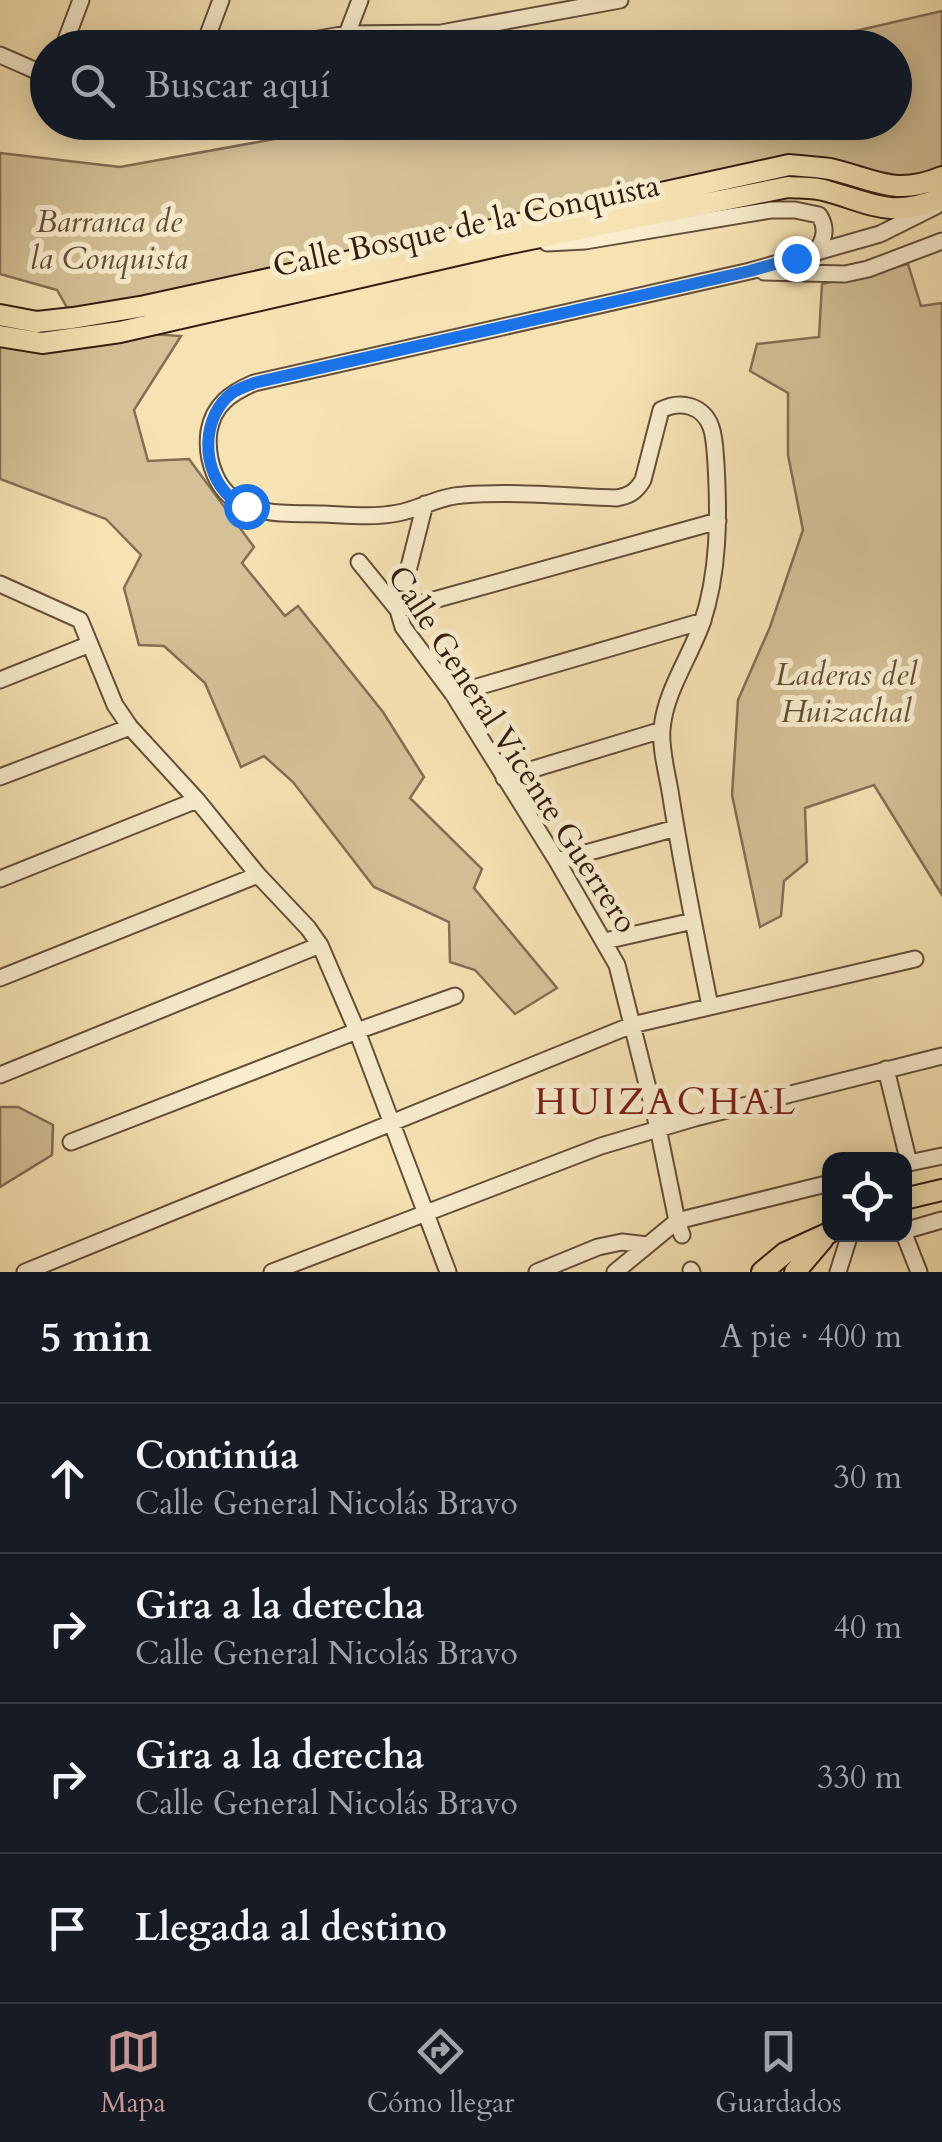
<!DOCTYPE html>
<html lang="es">
<head>
<meta charset="utf-8">
<style>
  body { margin:0; font-family:Cardo,serif; background:#20242c; color:#f1f3f6 }
  .controls { position:absolute; right:30px; bottom:30px; display:grid; overflow:hidden; border-radius:20px; box-shadow:0 5px 25px #0003 }
  .controls button { width:90px; height:90px; display:grid; place-items:center; padding:0; border:0; border-bottom:2px solid #363941; background:#171b24; color:#f1f3f6; font:50px sans-serif }
  .stop { position:absolute; width:30px; height:30px; margin:-22px; border:8px solid #1a73e8; border-radius:50%; background:#fff }
  .stop.end { background:#1a73e8; border-color:#fff; box-shadow:0 2px 10px #0008 }
  .list { margin:0; padding:0; list-style:none }
  h2 { display:flex; justify-content:space-between; align-items:center; height:130px; margin:0; padding:0 40px; font-size:42px }
  h2 small { font-size:32px; font-weight:400; color:#9ea1a6 }
  .list li { display:grid; grid-template-columns:65px 1fr auto; gap:30px; align-items:center; box-sizing:border-box; height:150px; padding:0 40px; border-top:2px solid #363941 }
  .list b { display:block; font-size:38px; white-space:nowrap }
  .list p { margin:0; font-size:32px; white-space:nowrap; color:#9ea1a6 }
  .list em { font-size:32px; font-style:normal; color:#9ea1a6 }
  .icon { flex:none; width:55px; height:55px; fill:none; stroke:currentColor; stroke-width:2; stroke-linecap:round; stroke-linejoin:round }
  .map { position:relative; flex:none; width:942px; height:1272px; overflow:hidden }
  .search { position:absolute; background:#171b24; box-shadow:0 5px 25px #0003; left:30px; right:30px; top:30px; height:110px; display:flex; align-items:center; gap:25px; box-sizing:border-box; padding:0 35px; border-radius:55px; color:#9ea1a6; font-size:38px }
  .sheet { height:730px; background:#171b24 }
  nav { display:flex; justify-content:space-around; align-items:center; box-sizing:border-box; height:140px; border-top:2px solid #363941; background:#171b24; font-size:28px; color:#9ea1a6 }
  nav a { display:grid; justify-items:center; gap:5px }
  nav .on { color:#c59692 }
  .map>svg:first-child { display:block }
</style>
</head>
<body>
<div class="map">
<svg width="942" height="1272" viewBox="0 0 942 1272">
  <rect width="100%" height="100%" fill="#f6e3b4"/>
  <filter id="stains"><feTurbulence type="fractalNoise" baseFrequency=".002" numOctaves="4"/><feColorMatrix values="0 0 0 0 .2 0 0 0 0 .09 0 0 0 0 .02 0 0 0 .5 -.17"/></filter>
  <radialGradient id="worn" r=".72"><stop offset=".6" stop-color="#630" stop-opacity="0"/><stop offset="1" stop-color="#630" stop-opacity=".3"/></radialGradient>
  <path fill="#d5c198" stroke="#846e54" stroke-width="2.5" d="M942,11V177L934,180L789,165L73,318L57,290L0,274V153L120,167L363,123L894,122V48L786,47Z
    M908,264L921,306L942,303V895L874,785L805,808L807,862L784,881L781,916L760,927L732,795L738,700L770,627L803,530L788,455V393L750,371L757,344L819,337L822,284Z
    M120,332L181,336L134,410L148,461L189,459L254,547L242,563L285,616L298,606L383,712L424,777L410,798L482,869L474,888L557,988L515,1014L475,970L450,962L449,922L374,887L293,782L264,756L241,767L205,683L164,646L139,645L124,588L141,555L106,519L0,479V336Z
    M0,1107H18L53,1125L52,1155L0,1187Z"/>
  <g fill="none" stroke-linecap="round" stroke-linejoin="round">
    <defs>
      <path id="minor" d="M347,34L360,0
        M63,48L81,0
        M203,48L221,0
        M267,48L347,34L441,33L620,0
        M0,55L48,76
        M547,243L585,241L771,210H795L819,215C828,229 824,239 816,253
        M764,272L845,274L868,269L942,241
        M425,504L398,610L718,521
        M359,562L398,610L403,627L453,694L557,861L617,965L658,1128L677,1221L682,1235
        M0,584L80,620L115,705L130,727L197,800L258,875L308,928L320,945L357,1031L448,1272
        M0,680L90,644
        M453,694L703,621
        M0,777L130,727
        M504,778L662,730
        M557,861L676,828
        M0,879L197,800
        M605,941L693,921
        M0,978L258,875
        M710,1006C696,936 682,867 671,797C668,776 660,750 662,729C665,692 690,657 702,623C719,573 719,516 716,464C715,453 715,438 711,427C703,405 680,400 661,410L643,480C636,492 629,496 616,498C565,496 514,491 463,495C440,496 420,509 398,513C372,518 347,515 322,514C283,513 233,518 215,475C209,461 207,446 209,431C214,404 231,393 254,383L750,271L880,234L936,206
        M886,1069L909,1163
        M0,1075L320,945
        M71,1142L357,1031L455,996
        M904,1164L942,1156
        M904,1231L942,1220
        M904,1234L919,1272
        M691,1270L692,1272
        M25,1272L632,1025L915,959
        M272,1272L601,1146L695,1118L942,1056
        M537,1272L598,1247L622,1242L647,1245
        M615,1272L677,1221L830,1183
        M838,1272L850,1234"/>
      <path id="major" d="M0,315L37,322L73,318L145,306L789,165C802,166 817,167 830,169C874,179 894,197 942,177
        M0,336L42,343L120,332L501,245L788,187C801,188 815,187 827,191C876,205 891,218 942,198
        M904,1199L942,1190
        M762,1272L785,1253L829,1233
        M795,1272L823,1239"/>
    </defs>
    <use href="#minor" stroke="#644e38" stroke-width="19"/>
    <use href="#major" stroke="#341c0f" stroke-width="24"/>
    <use href="#minor" stroke="#f9edce" stroke-width="15"/>
    <use href="#major" stroke="#f6e3b4" stroke-width="20"/>
  </g>
  <g fill="none" stroke-linecap="round" stroke-linejoin="round">
    <path stroke="#1a73e8" stroke-width="12" d="M246,506C239,502 231,499 226,493C201,466 202,416 232,393C238,389 247,386 254,383L750,271L796,258"/>
  </g>
  <g text-anchor="middle" stroke-width="10" stroke-linejoin="round" paint-order="stroke">
    <g font-size="32" font-style="italic" fill="#644e38" stroke="#f9edce">
      <text x="109" y="232">Barranca de<tspan x="109" dy="37">la Conquista</tspan></text>
      <text x="846" y="685">Laderas del<tspan x="846" dy="37">Huizachal</tspan></text>
    </g>
    <g font-size="32" fill="#341c0f" stroke="#f9edce">
      <text transform="translate(466 225) rotate(-12)" y="11">Calle Bosque de la Conquista</text>
      <text transform="translate(513 749) rotate(57)" y="11">Calle General Vicente Guerrero</text>
    </g>
    <g font-size="38" letter-spacing="2.5" fill="#7a1f14" stroke="#f9edce">
      <text x="666" y="1114">HUIZACHAL</text>
    </g>
  </g>
  <rect width="100%" height="100%" filter="url(#stains)"/>
  <rect width="100%" height="100%" fill="url(#worn)"/>
</svg>
<div class="controls">
<button><svg class="icon" aria-label="locate" viewBox="0 0 24 24"><circle cx="12" cy="12" r="6"/><path d="M12 2v4M12 18v4M2 12h4M18 12h4"/></svg></button>
</div>
<div class="stop" style="left:246px;top:506px"></div>
<div class="stop end" style="left:796px;top:258px"></div>
<div class="search"><svg class="icon" aria-label="search" viewBox="0 0 24 24"><circle cx="10" cy="10" r="6"/><path d="M15 15l6 6"/></svg>Buscar aquí</div>
</div>
<section class="sheet">
<h2>5 min<small>A pie · 400 m</small></h2>
<ul class="list">
<li><svg class="icon" aria-label="ahead" viewBox="0 0 24 24"><path d="M12 20V5M6 11l6-6 6 6"/></svg><div><b>Continúa</b><p>Calle General Nicolás Bravo</p></div><em>30 m</em></li>
<li><svg class="icon" aria-label="right" viewBox="0 0 24 24"><path d="M7 20v-9h11M14 6l5 5-5 5"/></svg><div><b>Gira a la derecha</b><p>Calle General Nicolás Bravo</p></div><em>40 m</em></li>
<li><svg class="icon" aria-label="right" viewBox="0 0 24 24"><path d="M7 20v-9h11M14 6l5 5-5 5"/></svg><div><b>Gira a la derecha</b><p>Calle General Nicolás Bravo</p></div><em>330 m</em></li>
<li><svg class="icon" aria-label="arrive" viewBox="0 0 24 24"><path d="M6 21V4h12l-3 4 3 4H6"/></svg><div><b>Llegada al destino</b></div></li>
</ul>
</section>
<nav>
<a class="on"><svg class="icon" aria-label="map" viewBox="0 0 24 24"><path d="M3 6l6-2 6 2 6-2v14l-6 2-6-2-6 2zM9 4v14M15 6v14"/></svg>Mapa</a>
<a><svg class="icon" aria-label="directions" viewBox="0 0 24 24"><path d="M12 3l9 9-9 9-9-9zM9 14v-3h6M13 9l2 2-2 2"/></svg>Cómo llegar</a>
<a><svg class="icon" aria-label="saved" viewBox="0 0 24 24"><path d="M7 4h10v16l-5-4-5 4z"/></svg>Guardados</a>
</nav>
</body>
</html>
